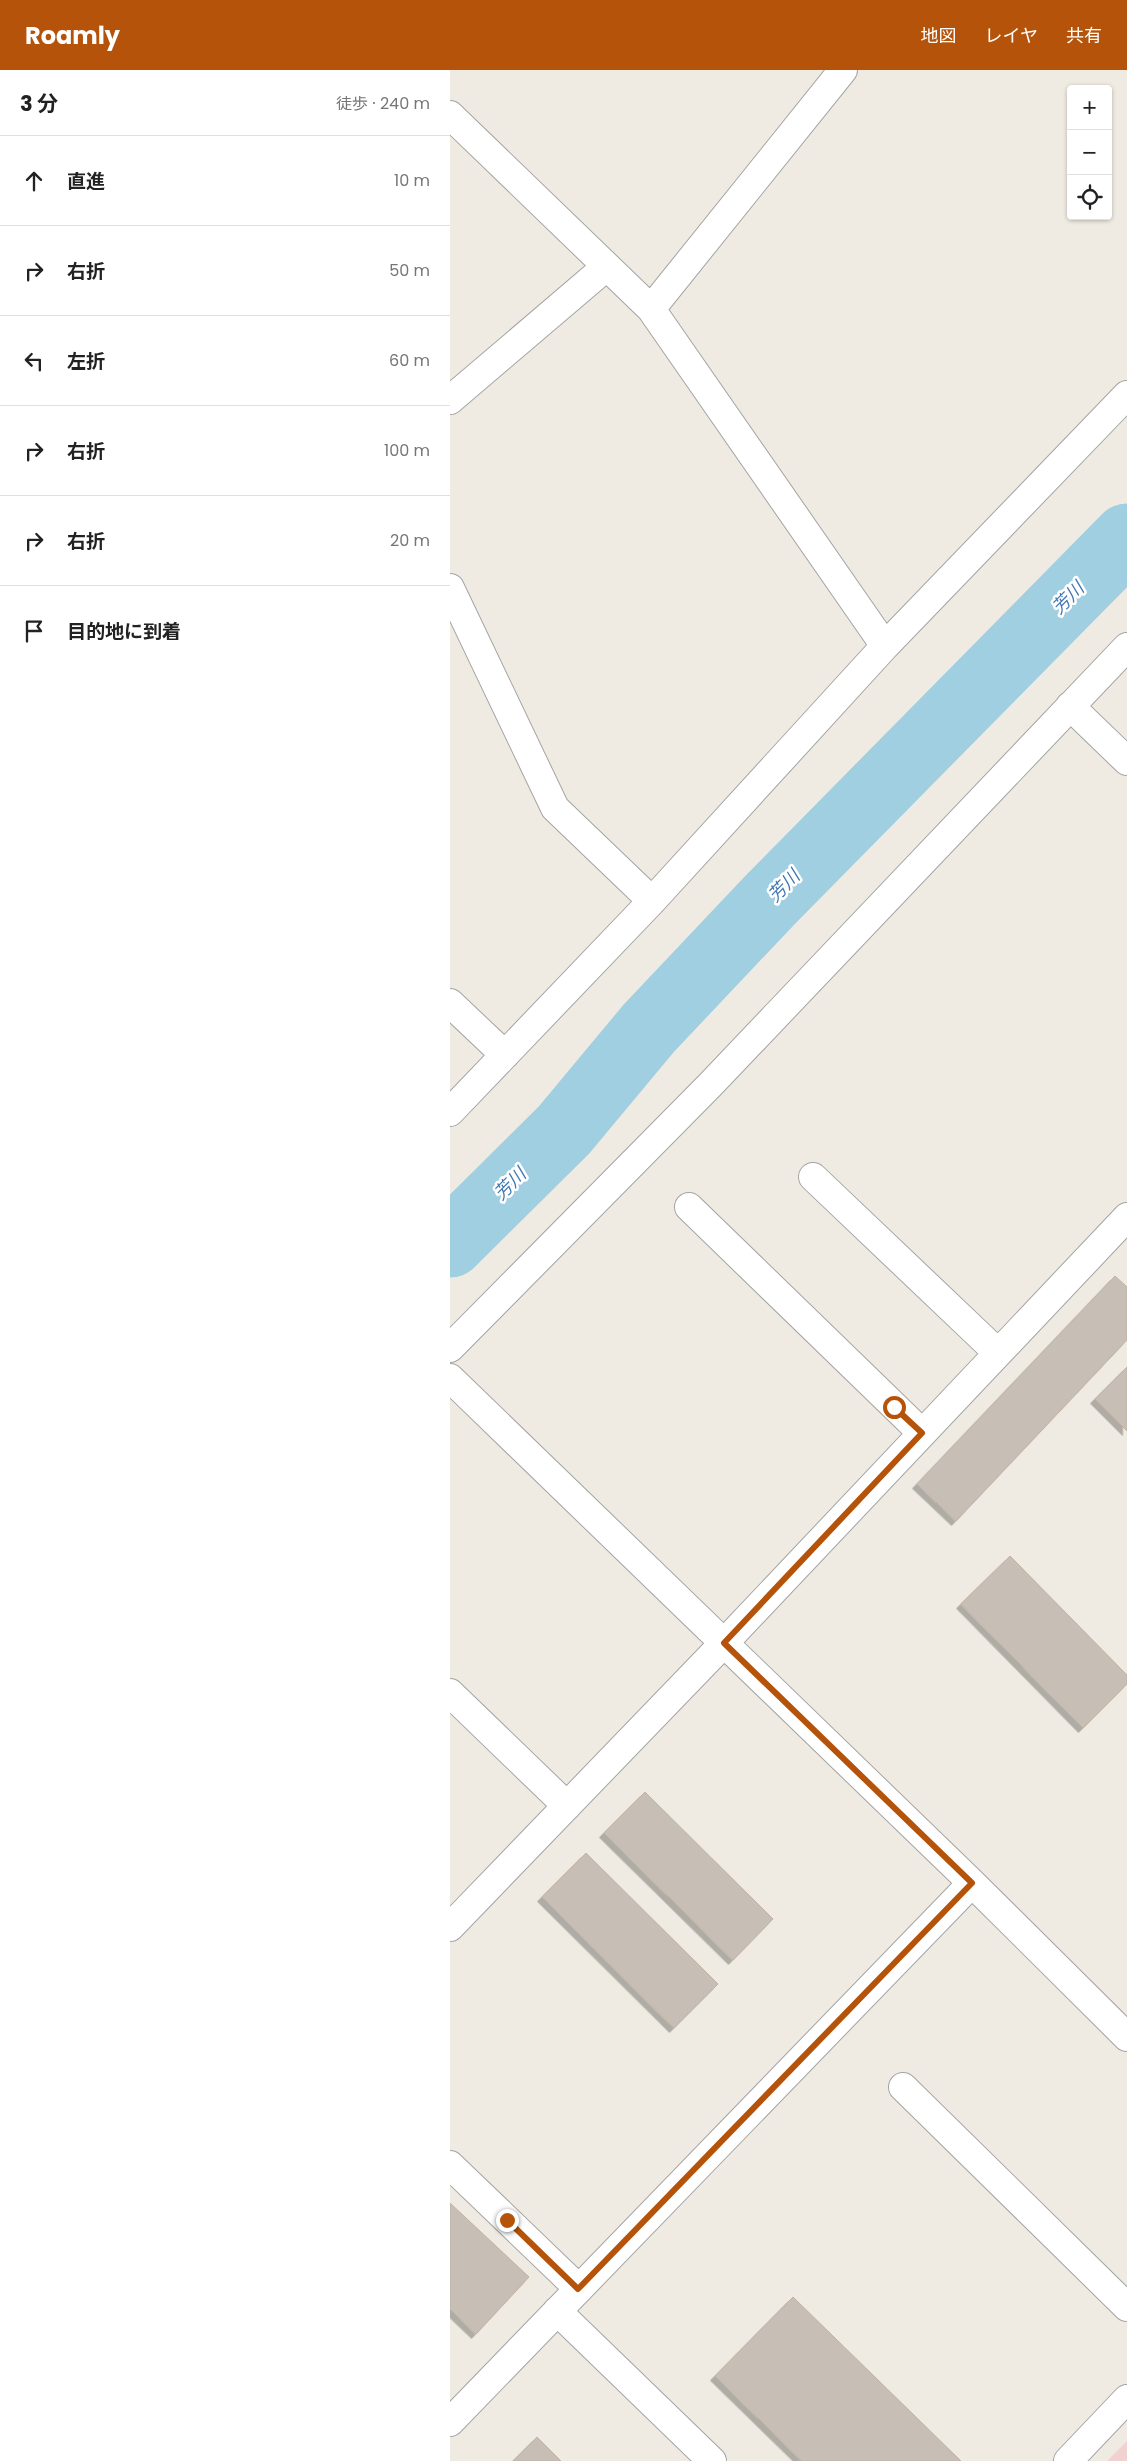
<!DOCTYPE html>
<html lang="ja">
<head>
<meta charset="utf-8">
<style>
  body { margin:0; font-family:Poppins,"Noto Sans JP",sans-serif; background:#f2f2f2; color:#222 }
  .controls { position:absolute; right:15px; top:15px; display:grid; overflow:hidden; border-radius:5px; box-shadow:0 1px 4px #0004 }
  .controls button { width:45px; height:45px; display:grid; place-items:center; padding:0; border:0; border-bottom:1px solid #e0e0e0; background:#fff; color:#222; font:25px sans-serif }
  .stop { position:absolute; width:15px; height:15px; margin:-11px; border:4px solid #b45309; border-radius:50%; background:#fff }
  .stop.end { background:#b45309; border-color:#fff; box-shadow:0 1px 5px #0008 }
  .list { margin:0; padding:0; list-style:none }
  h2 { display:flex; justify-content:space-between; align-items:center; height:65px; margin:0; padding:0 20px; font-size:21px }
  h2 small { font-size:16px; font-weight:400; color:#767676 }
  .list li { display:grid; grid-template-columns:32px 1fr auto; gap:15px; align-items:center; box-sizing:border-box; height:90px; padding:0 20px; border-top:1px solid #e0e0e0 }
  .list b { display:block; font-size:19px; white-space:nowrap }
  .list em { font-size:16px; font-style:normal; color:#767676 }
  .icon { flex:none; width:28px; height:28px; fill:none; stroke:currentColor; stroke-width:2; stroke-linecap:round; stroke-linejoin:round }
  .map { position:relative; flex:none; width:677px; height:2391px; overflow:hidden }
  header { display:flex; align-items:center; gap:30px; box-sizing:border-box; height:70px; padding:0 25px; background:#b45309; color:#fff }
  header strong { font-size:24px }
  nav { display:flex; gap:28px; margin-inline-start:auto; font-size:18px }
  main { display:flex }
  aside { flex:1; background:#fff }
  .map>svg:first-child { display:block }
</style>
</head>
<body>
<header>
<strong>Roamly</strong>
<nav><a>地図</a><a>レイヤ</a><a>共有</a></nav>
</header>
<main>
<aside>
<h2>3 分<small>徒歩 · 240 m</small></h2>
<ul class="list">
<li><svg class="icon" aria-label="ahead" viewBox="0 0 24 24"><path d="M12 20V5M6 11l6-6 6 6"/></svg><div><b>直進</b></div><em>10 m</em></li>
<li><svg class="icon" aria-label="right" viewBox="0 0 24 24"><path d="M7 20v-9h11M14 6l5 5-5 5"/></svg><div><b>右折</b></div><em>50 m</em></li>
<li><svg class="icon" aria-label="left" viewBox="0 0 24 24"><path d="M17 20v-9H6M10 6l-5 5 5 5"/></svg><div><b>左折</b></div><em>60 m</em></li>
<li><svg class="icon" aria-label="right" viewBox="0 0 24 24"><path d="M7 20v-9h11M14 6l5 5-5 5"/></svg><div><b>右折</b></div><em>100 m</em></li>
<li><svg class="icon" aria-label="right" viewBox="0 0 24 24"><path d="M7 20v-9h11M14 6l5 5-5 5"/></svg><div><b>右折</b></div><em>20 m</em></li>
<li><svg class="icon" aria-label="arrive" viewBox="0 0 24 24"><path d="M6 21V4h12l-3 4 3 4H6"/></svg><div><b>目的地に到着</b></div></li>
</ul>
</aside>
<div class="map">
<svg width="677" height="2391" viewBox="0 0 677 2391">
  <defs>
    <filter id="shadow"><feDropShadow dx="-4.5" dy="4.5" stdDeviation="0" flood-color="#0004"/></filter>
  </defs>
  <rect width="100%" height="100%" fill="#efebe2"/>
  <path fill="#f2d2d0" d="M677,2371V2391H657Z"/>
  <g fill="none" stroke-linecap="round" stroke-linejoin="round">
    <path stroke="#9fcfe1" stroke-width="69" d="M0,1173L114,1060L199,958L321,829L677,468"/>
  </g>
  <path fill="#c7beb5" stroke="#c2b2a3" filter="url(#shadow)" d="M665,1206L677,1217V1270L506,1451L467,1414Z
    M677,1297V1361L645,1329Z
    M560,1486L677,1605V1614L633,1658L511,1534Z
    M195,1722L323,1849L283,1890L154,1763Z
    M136,1783L268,1914L224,1958L92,1827Z
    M0,2133L79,2207L26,2264L0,2239Z
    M343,2227L511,2391H352L265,2306Z
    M87,2367L111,2391H63Z"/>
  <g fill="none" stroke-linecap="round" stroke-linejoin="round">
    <defs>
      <path id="minor" d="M0,45L201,239L435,576
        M201,239L393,0
        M0,330L156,197
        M0,518L105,738L202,831
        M620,636L677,691
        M0,933L55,985
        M0,1042L202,831L435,576L677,325
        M363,1107L548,1283
        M239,1137L472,1363
        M0,1278L260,1015L677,577
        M0,1308L522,1813L677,1967
        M0,1623L117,1736
        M0,1857L274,1573L677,1147
        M453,2017L677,2237
        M0,2095L129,2219
        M107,2241L262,2391
        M0,2352L522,1813
        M618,2391L677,2329"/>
    </defs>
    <use href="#minor" stroke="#a4a4a4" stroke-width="30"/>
    <use href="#minor" stroke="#fff" stroke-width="28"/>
  </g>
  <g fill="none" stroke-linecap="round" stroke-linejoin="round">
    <path stroke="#b45309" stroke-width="6" d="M57,2150L128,2219L522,1813L274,1573L472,1363L444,1337"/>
  </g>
  <g text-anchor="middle" stroke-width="5" stroke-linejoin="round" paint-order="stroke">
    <g font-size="18" font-style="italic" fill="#4277b4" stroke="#fff">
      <text transform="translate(618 528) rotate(-45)" y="6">芳川</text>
      <text transform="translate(334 816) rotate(-46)" y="6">芳川</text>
      <text transform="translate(60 1114) rotate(-45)" y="6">芳川</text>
    </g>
  </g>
</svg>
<div class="controls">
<button>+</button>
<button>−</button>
<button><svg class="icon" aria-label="locate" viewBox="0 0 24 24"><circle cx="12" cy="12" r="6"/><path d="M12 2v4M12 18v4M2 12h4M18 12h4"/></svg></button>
</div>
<div class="stop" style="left:444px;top:1337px"></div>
<div class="stop end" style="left:57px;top:2150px"></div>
</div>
</main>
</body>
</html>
